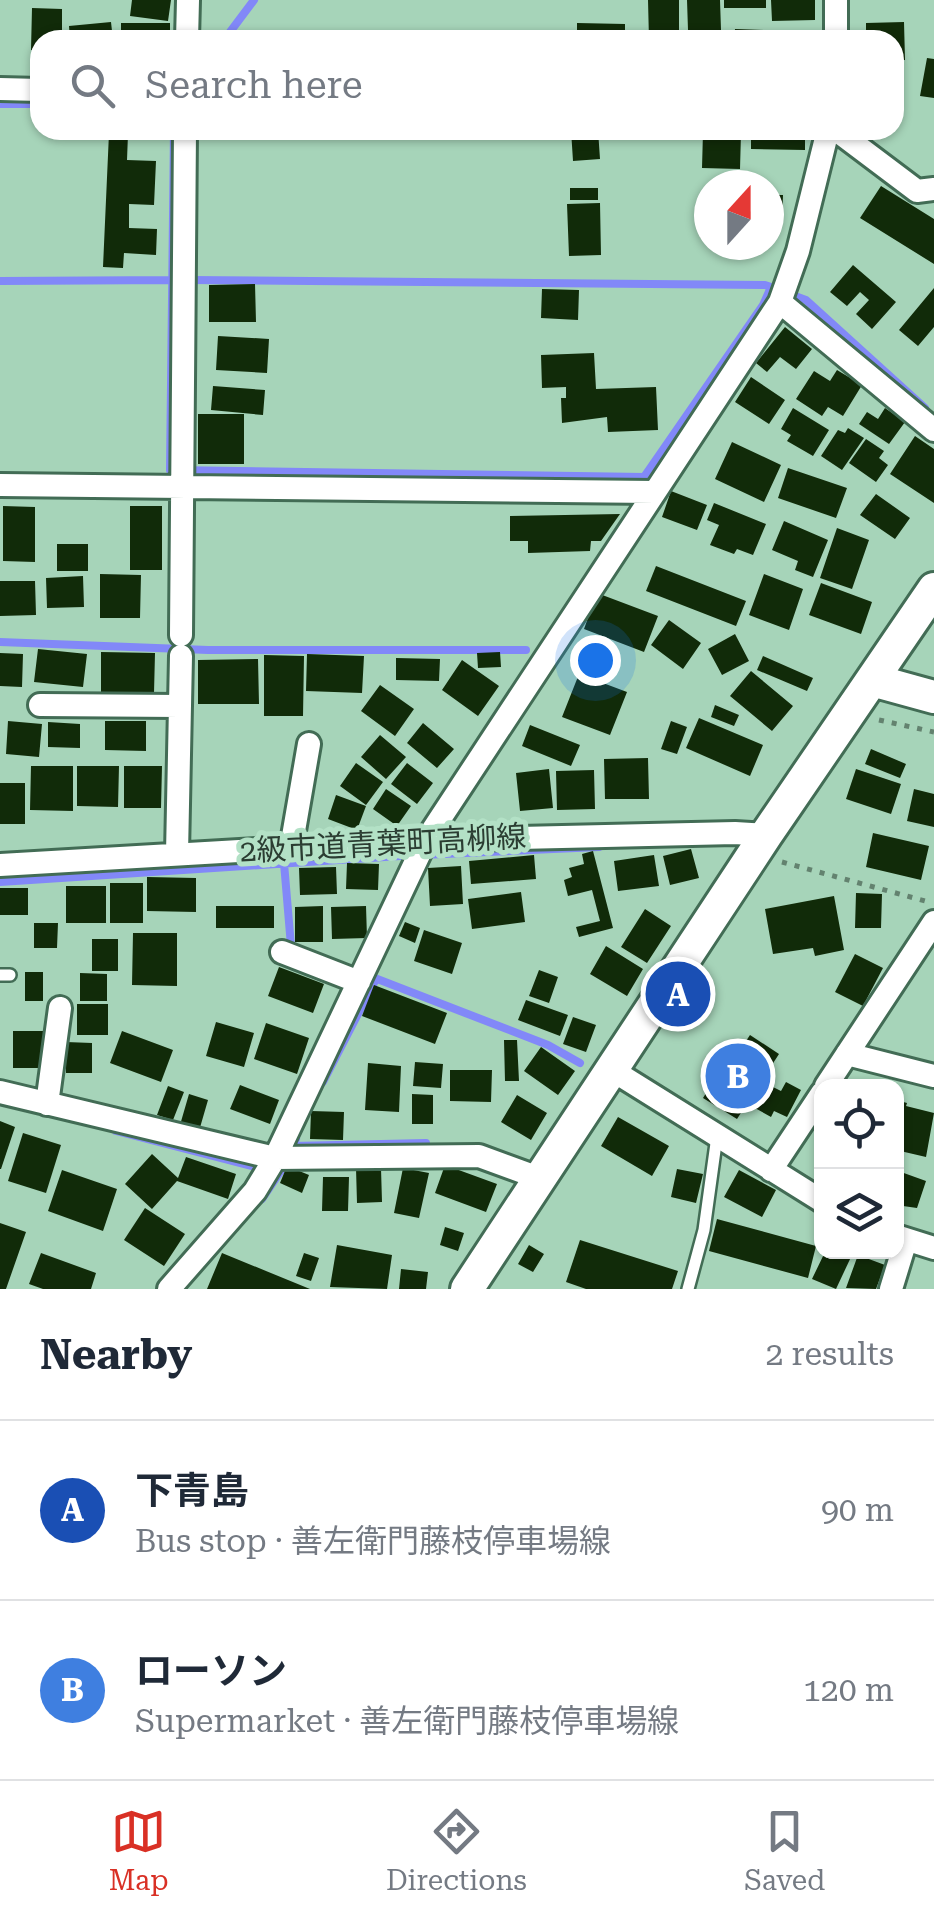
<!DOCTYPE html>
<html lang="en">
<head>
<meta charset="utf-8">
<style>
  body { margin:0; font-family:"Roboto Serif","Noto Sans JP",serif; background:#f2f2f3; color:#1f2937 }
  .controls { position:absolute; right:30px; bottom:30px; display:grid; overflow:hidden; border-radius:20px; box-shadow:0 2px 8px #0004 }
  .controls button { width:90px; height:90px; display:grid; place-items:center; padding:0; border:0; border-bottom:2px solid #e0e1e3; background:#fff; color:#1f2937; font:50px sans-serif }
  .compass { position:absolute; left:694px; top:170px; width:90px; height:90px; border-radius:50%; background:#fff; box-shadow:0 2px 8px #0004; rotate:21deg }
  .you { position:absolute; left:595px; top:660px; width:35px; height:35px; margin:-25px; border:8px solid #fff; border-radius:50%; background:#1a73e8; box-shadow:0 0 0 15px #1a73e833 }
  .badge { display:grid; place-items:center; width:65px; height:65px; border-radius:50%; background:#d93025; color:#fff; font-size:32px; font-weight:700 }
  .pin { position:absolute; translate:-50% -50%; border:5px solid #fff; box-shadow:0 2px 10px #0006 }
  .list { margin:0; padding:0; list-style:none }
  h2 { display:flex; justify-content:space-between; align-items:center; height:130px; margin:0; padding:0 40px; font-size:42px }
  h2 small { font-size:32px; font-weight:400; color:#747a83 }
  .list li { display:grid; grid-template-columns:65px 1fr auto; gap:30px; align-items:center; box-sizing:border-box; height:180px; padding:0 40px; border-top:2px solid #e0e1e3 }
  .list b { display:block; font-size:38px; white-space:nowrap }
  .list p { margin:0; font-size:32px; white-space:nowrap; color:#747a83 }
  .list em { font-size:32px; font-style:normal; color:#747a83 }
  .icon { flex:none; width:55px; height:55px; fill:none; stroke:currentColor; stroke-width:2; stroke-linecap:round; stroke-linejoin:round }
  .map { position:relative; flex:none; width:934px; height:1289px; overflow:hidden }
  .search { position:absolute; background:#fff; box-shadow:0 2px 8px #0004; left:30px; right:30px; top:30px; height:110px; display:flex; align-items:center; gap:25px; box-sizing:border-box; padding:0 35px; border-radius:30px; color:#747a83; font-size:38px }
  .sheet { height:490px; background:#fff }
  nav { display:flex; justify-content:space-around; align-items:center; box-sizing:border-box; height:140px; border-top:2px solid #e0e1e3; background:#fff; font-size:28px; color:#747a83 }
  nav a { display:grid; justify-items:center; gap:5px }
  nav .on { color:#d93025 }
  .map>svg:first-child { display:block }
</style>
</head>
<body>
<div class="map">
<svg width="934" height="1289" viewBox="0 0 934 1289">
  <rect width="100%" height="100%" fill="#a6d4b9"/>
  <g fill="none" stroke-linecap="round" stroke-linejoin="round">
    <path stroke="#8288f8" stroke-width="8" d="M224,40L254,0
      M0,104H40
      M174,130L170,470L644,477L763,305L771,287
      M189,280L765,285L774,288
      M0,281L175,280
      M787,293L806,300L925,408
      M0,642L208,650H526
      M284,863L291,946L298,949
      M0,882L400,856L599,847
      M367,975L548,1045L580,1063
      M323,1082L376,979
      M116,1131L255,1167
      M296,1139L292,1146L426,1143
      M262,1199L282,1169"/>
  </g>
  <path fill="#112b09" d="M132,0H171L168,21L130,16Z
    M648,0H679V40H649Z
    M687,0H720L721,30H688Z
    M724,0H766V8H724Z
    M771,0H815V20L772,21Z
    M32,8L62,9V40H40V51L31,50Z
    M111,22L113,40H70L69,26Z
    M904,22L905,60L894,61V40H866V23Z
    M121,23H170V40H121Z
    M577,23L625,24V40H577Z
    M735,29L791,31V40H734Z
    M927,58L934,59V98L920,96Z
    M571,130H598L600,159L573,161Z
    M751,130H805V150L751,149Z
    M703,132L741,133L740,169L702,168Z
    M109,133L128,134L127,160L156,161L154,205L129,204V228L157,229L156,255L124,253L123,268L103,267Z
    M881,186L934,219V264L860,218Z
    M570,188H598V200H570Z
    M769,195H783L782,220H769Z
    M600,203L601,255L569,256L567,204Z
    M701,204H709V239L700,238Z
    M853,265L896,302L872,329L856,314L869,300L860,292L847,306L830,292Z
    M255,284L256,322H209V285Z
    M934,288V327L918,346L899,330Z
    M542,289L579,290L578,320L541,318Z
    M785,327L812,349L796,369L780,357L767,372L756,363Z
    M218,336L269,339L267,373L216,370Z
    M594,353L596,389L656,387L658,430L608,432L607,417L562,423L561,398H566V387L542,388L541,355Z
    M837,370L862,385L843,416L828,407L822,416L796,399L814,371L830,381Z
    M751,377L785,400L769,424L735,402Z
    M213,386L265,390L263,415L211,410Z
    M793,408L829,430L813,456L787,441L791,435L781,429Z
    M885,408L905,422L889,444L859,424L867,412L878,419Z
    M198,414H244V464H198Z
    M848,428L864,438L842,470L821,456L838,430L845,433Z
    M915,436L934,449V503L890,474Z
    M866,439L884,451L879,458L888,465L876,482L849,463Z
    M732,442L781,465L764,502L715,479Z
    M788,468L847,488L836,518L778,498Z
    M671,491L707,505L697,530L662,517Z
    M876,494L910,518L895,539L860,515Z
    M714,503L766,524L753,555L737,549L734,554L710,545L719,525L707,520Z
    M3,506L35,507V562L3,561Z
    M130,506H162V570H130Z
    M620,514L601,541H591L590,551L528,553V541H510V516Z
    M784,521L828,540L813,577L795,570L798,561L772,550Z
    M837,528L869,540L852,589L820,578Z
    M57,544H88V571H57Z
    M656,566L746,601L736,626L646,591Z
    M100,574L141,575L140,618H100Z
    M764,574L803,589L789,630L749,615Z
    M83,576L84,607L47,608L46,578Z
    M0,581H35L36,615L0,616Z
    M821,583L872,602L861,634L809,615Z
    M597,593L658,616L644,652L584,629Z
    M669,620L701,643L683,669L651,645Z
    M735,634L749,661L722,675L708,649Z
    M38,649L87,654L83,687L34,682Z
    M101,652L155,653L154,693L101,692Z
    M500,652L501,667L478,668L477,653Z
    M0,653L23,654L22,687L0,686Z
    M307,654L364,656L362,693L306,691Z
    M264,655L304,656L303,716H264Z
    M763,656L813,678L807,691L757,670Z
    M396,658L440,659L439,681L396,680Z
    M258,659L259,704H198V660Z
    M462,660L499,686L478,716L442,690Z
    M751,671L793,706L772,731L730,696Z
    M579,674L627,692L610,735L562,717Z
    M380,685L414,709L395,736L361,711Z
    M715,705L739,715L734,726L711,717Z
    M699,718L763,745L750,776L686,748Z
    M8,721L42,724L39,757L6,754Z
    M105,721H146V751L105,750Z
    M671,721L687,727L677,754L661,749Z
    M48,722L80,724V748L48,747Z
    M423,723L454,749L437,768L407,743Z
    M530,725L580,745L571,766L522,746Z
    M380,735L406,757L386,779L361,757Z
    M871,749L906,764L900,778L865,764Z
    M648,758L649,799H605L604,759Z
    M356,763L383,782L366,805L340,786Z
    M407,763L433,783L417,804L391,784Z
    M31,766H73V811L30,810Z
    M77,766H119L118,807L77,806Z
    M124,766H162L161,808H124Z
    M549,769L553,808L520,811L516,773Z
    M856,769L901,784L891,814L846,799Z
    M594,770L595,809L557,810L556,771Z
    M0,783H25V824H0Z
    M386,789L411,806L397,826L373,809Z
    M914,789L934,794V827L907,821Z
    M336,795L366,806L357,830L328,819Z
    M873,833L929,846L921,880L866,867Z
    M691,849L699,878L670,885L663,856Z
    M593,851L613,928L579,937L576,927L600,921L592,890L568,896L564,880L572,877L569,868L584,864L582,854Z
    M534,855L536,879L471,884L469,861Z
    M654,855L659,886L618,891L614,861Z
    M347,863L379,864L378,890L346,889Z
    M461,866L463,904L430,906L428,868Z
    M336,867L337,894L300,895L299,868Z
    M147,877L196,878V912L147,911Z
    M110,883H143V923H110Z
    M66,886H106V923H66Z
    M0,888H28V915H0Z
    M521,892L525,922L472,929L468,899Z
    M856,893L882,894L881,928H855Z
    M834,896L844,950L815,956L813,948L773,954L765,909Z
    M216,906H274V928H216Z
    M323,906V942H295V907Z
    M366,906L367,938L332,939L331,907Z
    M645,909L671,926L647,963L621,947Z
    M405,922L420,928L415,943L399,936Z
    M34,923H58L57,948H34Z
    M424,930L462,943L452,974L414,961Z
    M133,933H177V986L132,985Z
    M92,939H118V971H92Z
    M606,946L643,969L627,996L590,974Z
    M855,954L883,968L863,1006L835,992Z
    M279,967L324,984L313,1013L268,996Z
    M539,970L558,977L549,1003L529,996Z
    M25,972H43V1001H25Z
    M80,973L107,974V1001H80Z
    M374,985L447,1013L435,1044L362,1016Z
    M526,1000L568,1015L560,1036L518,1020Z
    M77,1004H108V1035H77Z
    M573,1017L596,1025L586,1052L563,1044Z
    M216,1022L254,1033L244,1067L206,1056Z
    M266,1023L309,1038L297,1074L254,1059Z
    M13,1031H43V1068H13Z
    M122,1031L173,1050L161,1082L110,1063Z
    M750,1035L779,1054L737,1119L703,1098L735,1047L740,1050Z
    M504,1040H517L519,1081H505Z
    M66,1042L92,1043V1073H66Z
    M541,1047L575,1071L558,1095L524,1071Z
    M415,1062L443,1064L441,1088L413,1086Z
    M368,1063L401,1066L399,1112L365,1110Z
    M450,1070H492L491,1102L450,1101Z
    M786,1082L801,1090L787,1117L774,1111L771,1117L755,1108L767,1084L781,1091Z
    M240,1085L279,1100L270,1124L230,1109Z
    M168,1086L184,1092L173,1120L157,1115Z
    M189,1094L208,1100L199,1131L180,1125Z
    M412,1094L433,1095V1124H412Z
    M517,1095L547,1113L531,1140L501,1122Z
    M896,1100L907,1103L906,1106L934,1113L926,1157L896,1150Z
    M311,1111L344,1112L343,1140L310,1139Z
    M618,1117L669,1146L652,1176L601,1146Z
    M0,1121L15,1127L1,1169H0Z
    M23,1133L61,1145L46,1193L8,1181Z
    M152,1154L178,1178L186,1157L236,1174L228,1199L177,1181L152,1209L125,1184Z
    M445,1165L497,1184L486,1212L435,1193Z
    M287,1166L309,1175L302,1193L280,1183Z
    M356,1168H381L382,1202L357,1203Z
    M403,1168L429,1173L419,1218L394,1213Z
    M677,1169L703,1174L696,1203L671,1197Z
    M62,1170L117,1189L103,1231L48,1211Z
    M739,1170L776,1190L762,1217L724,1197Z
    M901,1172L926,1181L917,1208L896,1205Z
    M323,1177H349L348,1211H322Z
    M145,1208L185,1234L164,1266L124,1240Z
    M717,1219L816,1246L808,1278L709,1251Z
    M0,1223L26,1232L6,1289H0Z
    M445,1227L464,1233L458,1251L440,1245Z
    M580,1240L678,1271L672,1289H586L566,1282Z
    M337,1245L392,1255L387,1289L330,1287Z
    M529,1245L544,1254L533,1272L518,1264Z
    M825,1252H840L851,1257L836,1289L812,1279Z
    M41,1253L96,1273L91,1289H43L29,1284Z
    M222,1253L310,1289H207Z
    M304,1253L319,1258L311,1281L296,1276Z
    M858,1255L885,1265L876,1289L846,1288Z
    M401,1269L428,1272L426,1289H399Z"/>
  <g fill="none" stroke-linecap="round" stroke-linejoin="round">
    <defs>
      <path id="lane" d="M0,975H10
        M688,1289L704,1230L717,1136"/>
      <path id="street" d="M187,40L188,0
        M836,40V0
        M0,89L40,90
        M836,130L917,191L934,189
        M780,302L934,430
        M0,485L655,492
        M181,635L185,130
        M40,705L180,706
        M291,848L309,744
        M177,854L181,656
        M0,865L426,840L735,833L766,835
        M282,952L359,982
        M847,1054L934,1076
        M612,1070L822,1201
        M826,1086L934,922
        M0,1092L275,1158L479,1156L539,1178
        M47,1104L60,1008
        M771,1170L822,1093
        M896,1236L934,1248
        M169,1289L255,1191L275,1158L426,840L780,302L798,251L828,130
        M891,1289L906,1240"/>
      <path id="secondary" d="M872,680L934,697
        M467,1289L766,835L934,589"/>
    </defs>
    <use href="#lane" stroke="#426c55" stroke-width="16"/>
    <use href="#street" stroke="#426c55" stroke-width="28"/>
    <use href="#secondary" stroke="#426c55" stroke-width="38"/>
    <path stroke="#63826f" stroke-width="5" stroke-dasharray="5 8" stroke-linecap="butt" d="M879,720L934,732
      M782,862L925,901"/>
    <use href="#lane" stroke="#fff" stroke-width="11"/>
    <use href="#street" stroke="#fff" stroke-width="22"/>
    <use href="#secondary" stroke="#fff" stroke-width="32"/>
  </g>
  <g text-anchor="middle" stroke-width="10" stroke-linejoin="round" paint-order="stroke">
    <g font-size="30" fill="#2b3d32" stroke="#b3e1c6">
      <text transform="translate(383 844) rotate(-3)" y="10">2級市道青葉町高柳線</text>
    </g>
  </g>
</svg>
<div class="controls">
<button><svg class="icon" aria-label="locate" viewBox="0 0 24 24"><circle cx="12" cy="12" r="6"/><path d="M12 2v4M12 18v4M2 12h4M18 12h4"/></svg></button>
<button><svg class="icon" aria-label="layers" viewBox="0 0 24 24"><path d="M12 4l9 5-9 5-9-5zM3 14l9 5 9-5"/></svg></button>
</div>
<svg class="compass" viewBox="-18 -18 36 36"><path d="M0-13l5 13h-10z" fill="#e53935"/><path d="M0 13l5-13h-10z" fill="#747a83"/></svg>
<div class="you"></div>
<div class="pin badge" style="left:678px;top:994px;background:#1a4fb4">A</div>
<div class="pin badge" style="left:738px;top:1076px;background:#3f7fe0">B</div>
<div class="search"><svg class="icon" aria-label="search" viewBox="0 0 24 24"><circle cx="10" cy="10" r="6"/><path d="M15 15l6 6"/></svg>Search here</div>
</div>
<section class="sheet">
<h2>Nearby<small>2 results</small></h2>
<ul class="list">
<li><span class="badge" style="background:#1a4fb4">A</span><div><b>下青島</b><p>Bus stop · 善左衛門藤枝停車場線</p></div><em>90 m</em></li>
<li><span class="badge" style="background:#3f7fe0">B</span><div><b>ローソン</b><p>Supermarket · 善左衛門藤枝停車場線</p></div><em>120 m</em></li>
</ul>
</section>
<nav>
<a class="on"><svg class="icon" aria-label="map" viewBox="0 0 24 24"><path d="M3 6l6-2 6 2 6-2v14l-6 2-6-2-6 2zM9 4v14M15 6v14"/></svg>Map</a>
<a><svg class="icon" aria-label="directions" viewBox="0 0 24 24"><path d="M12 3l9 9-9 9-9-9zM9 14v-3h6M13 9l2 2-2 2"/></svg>Directions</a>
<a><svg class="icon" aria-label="saved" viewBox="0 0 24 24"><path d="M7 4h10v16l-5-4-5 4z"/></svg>Saved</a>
</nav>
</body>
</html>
